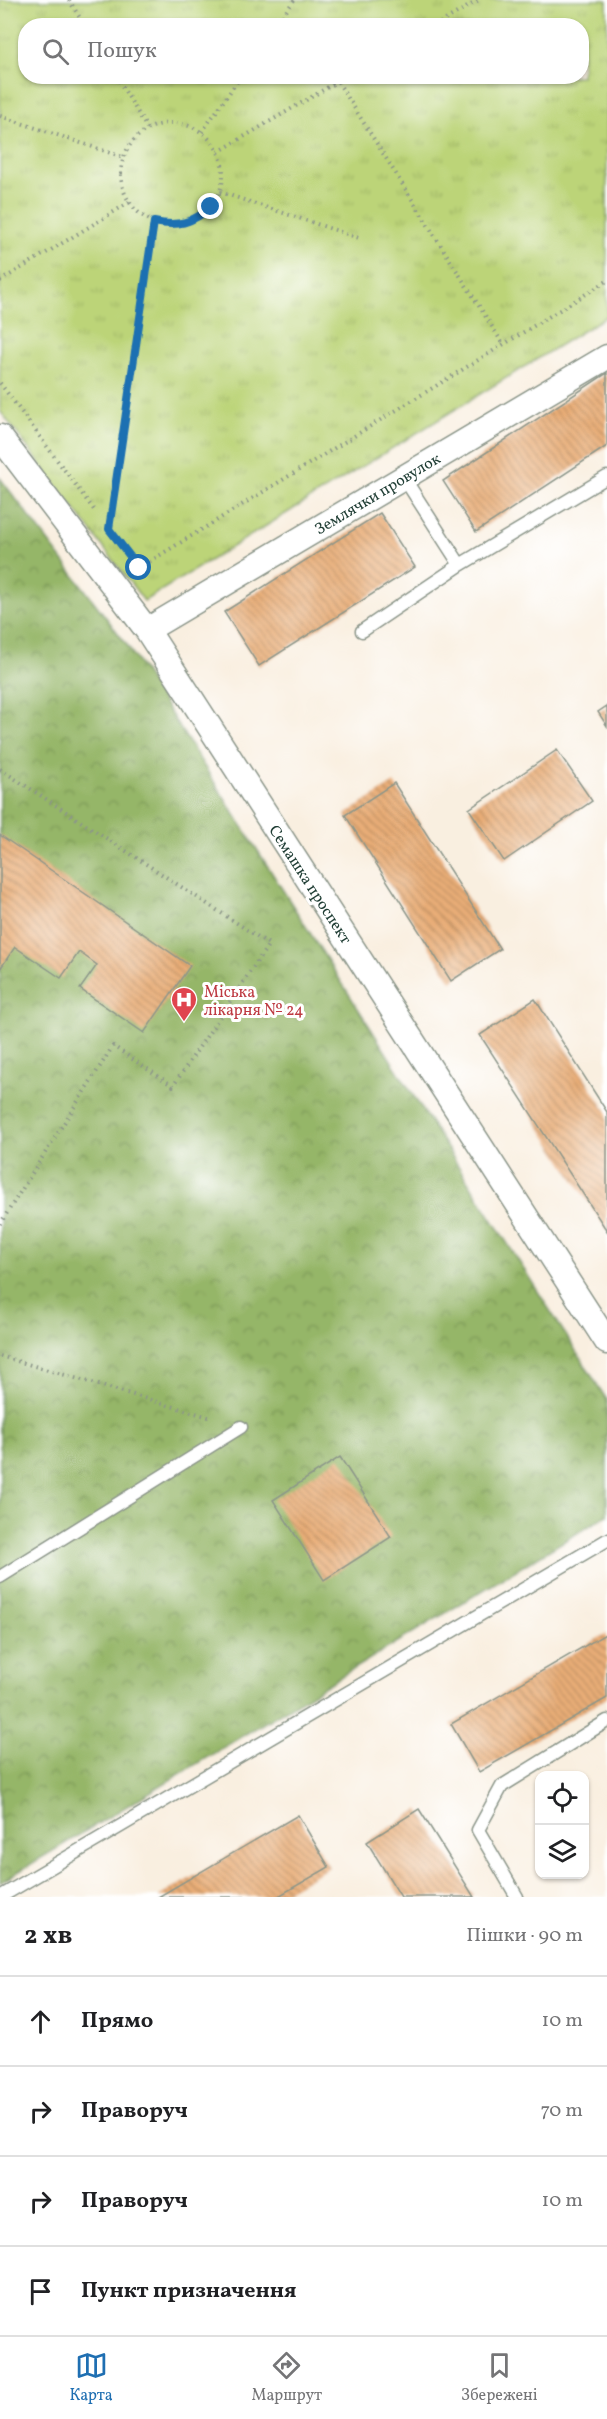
<!DOCTYPE html>
<html lang="uk">
<head>
<meta charset="utf-8">
<style>
  body { margin:0; font-family:Vollkorn,serif; background:#f6f6f6; color:#202124 }
  .controls { position:absolute; right:18px; bottom:18px; display:grid; overflow:hidden; border-radius:12px; box-shadow:0 2px 4px #0004 }
  .controls button { width:54px; height:54px; display:grid; place-items:center; padding:0; border:0; border-bottom:2px solid #e0e0e0; background:#fff; color:#202124; font:30px sans-serif }
  .stop { position:absolute; width:18px; height:18px; margin:-14px; border:4px solid #1f6fb2; border-radius:50%; background:#fff }
  .stop.end { background:#1f6fb2; border-color:#fff; box-shadow:0 2px 6px #0008 }
  .list { margin:0; padding:0; list-style:none }
  h2 { display:flex; justify-content:space-between; align-items:center; height:78px; margin:0; padding:0 24px; font-size:26px }
  h2 small { font-size:20px; font-weight:400; color:#757577 }
  .list li { display:grid; grid-template-columns:39px 1fr auto; gap:18px; align-items:center; box-sizing:border-box; height:90px; padding:0 24px; border-top:2px solid #e0e0e0 }
  .list b { display:block; font-size:22px; white-space:nowrap }
  .list em { font-size:20px; font-style:normal; color:#757577 }
  .icon { flex:none; width:33px; height:33px; fill:none; stroke:currentColor; stroke-width:2; stroke-linecap:round; stroke-linejoin:round }
  .map { position:relative; flex:none; width:607px; height:1897px; overflow:hidden }
  .search { position:absolute; background:#fff; box-shadow:0 2px 4px #0004; left:18px; right:18px; top:18px; height:66px; display:flex; align-items:center; gap:15px; box-sizing:border-box; padding:0 21px; border-radius:24px; color:#757577; font-size:22px }
  .sheet { height:438px; background:#fff }
  nav { display:flex; justify-content:space-around; align-items:center; box-sizing:border-box; height:84px; border-top:2px solid #e0e0e0; background:#fff; font-size:16px; color:#757577 }
  nav a { display:grid; justify-items:center; gap:3px }
  nav .on { color:#1f6fb2 }
  .map>svg:first-child { display:block }
</style>
</head>
<body>
<div class="map">
<svg width="607" height="1897" viewBox="0 0 607 1897">
  <defs>
    <pattern id="grass-tufts" width="24" height="20" patternUnits="userSpaceOnUse" patternTransform="scale(1.5)"><rect width="24" height="20" fill="#bcd478"/><path d="M3 7l-1-3M5 7V3M7 7l1-3M15 17l-1-3M17 17v-4M19 17l1-3" fill="none" stroke="#a1b768"/></pattern>
    <pattern id="forest-crowns" width="20" height="18" patternUnits="userSpaceOnUse" patternTransform="scale(1.5)"><rect width="20" height="18" fill="#95b668"/><path d="M2 6a3 3 0 1 1 6 0M12 15a3 3 0 1 1 6 0" fill="none" stroke="#799556"/></pattern>
    <pattern id="building-back-hatch" width="6" height="6" patternUnits="userSpaceOnUse" patternTransform="scale(1.5)"><rect width="6" height="6" fill="#e9ad77"/><path d="M-1 5l2 2M0 0l6 6M5-1l2 2" fill="none" stroke="#bc8e62"/></pattern>
  </defs>
  <rect width="100%" height="100%" fill="#fff"/>
  <filter id="ink" filterUnits="userSpaceOnUse"><feTurbulence type="fractalNoise" baseFrequency=".0167" numOctaves="2"/><feDisplacementMap in="SourceGraphic" scale="12" xChannelSelector="R" yChannelSelector="G"/><feConvolveMatrix kernelMatrix="1 2 1 2 8 2 1 2 1" color-interpolation-filters="sRGB"/></filter>
  <filter id="wash" filterUnits="userSpaceOnUse"><feTurbulence type="fractalNoise" baseFrequency=".008" numOctaves="4" result="noise"/><feDisplacementMap in="SourceGraphic" scale="24" xChannelSelector="R" yChannelSelector="G"/><feGaussianBlur stdDeviation="1.35" result="paint"/><feColorMatrix in="noise" values="0 0 0 0 0 0 0 0 0 0 0 0 0 0 0 0 0 1.4 0 .05"/><feComposite in="paint" operator="in"/></filter>
  <g filter="url(#wash)">
    <rect width="100%" height="100%" fill="#f9efe0"/>
    <path fill="url(#grass-tufts)" stroke="#6e8856" stroke-width="1.5" fill-rule="evenodd" d="M0,0H607V316L144,601L0,411ZM26,26H582V76H26Z"/>
    <path fill="url(#forest-crowns)" stroke="#5a7a4e" stroke-width="1.5" d="M0,478L127,645L607,1400V1515L0,1883Z"/>
    <g id="blocks">
      <path fill="url(#building-back-hatch)" d="M607,373V446L476,532L443,481Z
        M380,513L415,567L259,666L224,612Z
        M607,706V726L598,712Z
        M557,750L592,801L504,861L469,809Z
        M394,783L500,949L451,981L345,815Z
        M0,835L190,966L144,1033L80,989L97,965L79,952L61,978L15,947L0,969Z
        M535,999L607,1112V1231L480,1035Z
        M340,1457L391,1537L324,1580L273,1500Z
        M607,1633V1698L479,1772L451,1724Z
        M419,1809L474,1897H401L367,1842Z
        M298,1815L329,1867L277,1897H158Z"/>
    </g>
  </g>
  <g filter="url(#ink)">
    <use href="#blocks" fill-opacity="0" stroke="#8c968a" stroke-width="1.5"/>
    <g fill="none" stroke-linecap="round" stroke-linejoin="round">
      <defs>
        <path id="lane" d="M460,565L607,477
          M362,631L460,565L404,478
          M0,1577L241,1427
          M0,1897L607,1540
          M517,1897L478,1830L502,1786L607,1721"/>
        <path id="street" d="M0,437L147,630L607,1342
          M147,630L607,357"/>
      </defs>
      <use href="#lane" stroke="#8c968a" stroke-width="15"/>
      <use href="#street" stroke="#8c968a" stroke-width="27"/>
      <path stroke="#8c968a" stroke-width="4" stroke-dasharray="1.5 4.5" stroke-linecap="butt" d="M69,0L85,26
        M276,26L294,0
        M435,26L479,0
        M116,76L147,128
        M338,82L503,344
        M0,116L123,157
        M121 174a51 51 0 1 1 102 0a51 51 0 1 1-102 0Z
        M202,132L241,76
        M218,152L347,76
        M220,192L362,239
        M0,281L130,202
        M0,383L94,510
        M109,529L154,222
        M117,540L139,568L607,281
        M0,769L269,944L173,1086L113,1046L0,1224
        M0,1356L212,1418"/>
      <use href="#lane" stroke="#fff" stroke-width="12"/>
      <use href="#street" stroke="#fff" stroke-width="24"/>
    </g>
  </g>
  <g fill="none" stroke-linecap="round" stroke-linejoin="round" filter="url(#ink)">
    <path stroke="#1f6fb2" stroke-width="8" d="M139,568L109,529L154,222C178,227 192,223 211,207"/>
  </g>
  <defs>
    <symbol id="hospital-pin" viewBox="-11 -11 22 30"><path d="M0 17L-7.5 6A9.5 9.5 0 1 1 7.5 6Z" fill="#e0444e" stroke="#fff"/><path d="M-5-5h3v3.5h4V-5h3V5h-3V1.5h-4V5h-3Z" fill="#fff"/></symbol>
  </defs>
  <g fill-rule="evenodd">
    <use href="#hospital-pin" x="169" y="985" width="30" height="40"/>
  </g>
  <g text-anchor="middle" stroke-width="6" stroke-linejoin="round" paint-order="stroke">
    <g font-size="16" fill="#1f3d34" stroke="#fff">
      <text transform="translate(377 493) rotate(-31)" y="6">Землячки провулок</text>
      <text transform="translate(311 884) rotate(57)" y="6">Семашка проспект</text>
    </g>
    <g font-size="16" fill="#be3a42" stroke="#fff" text-anchor="start">
      <text x="204" y="997">Міська<tspan x="204" dy="18">лікарня № 24</tspan></text>
    </g>
  </g>
</svg>
<div class="controls">
<button><svg class="icon" aria-label="locate" viewBox="0 0 24 24"><circle cx="12" cy="12" r="6"/><path d="M12 2v4M12 18v4M2 12h4M18 12h4"/></svg></button>
<button><svg class="icon" aria-label="layers" viewBox="0 0 24 24"><path d="M12 4l9 5-9 5-9-5zM3 14l9 5 9-5"/></svg></button>
</div>
<div class="stop" style="left:139px;top:568px"></div>
<div class="stop end" style="left:211px;top:207px"></div>
<div class="search"><svg class="icon" aria-label="search" viewBox="0 0 24 24"><circle cx="10" cy="10" r="6"/><path d="M15 15l6 6"/></svg>Пошук</div>
</div>
<section class="sheet">
<h2>2 хв<small>Пішки · 90 m</small></h2>
<ul class="list">
<li><svg class="icon" aria-label="ahead" viewBox="0 0 24 24"><path d="M12 20V5M6 11l6-6 6 6"/></svg><div><b>Прямо</b></div><em>10 m</em></li>
<li><svg class="icon" aria-label="right" viewBox="0 0 24 24"><path d="M7 20v-9h11M14 6l5 5-5 5"/></svg><div><b>Праворуч</b></div><em>70 m</em></li>
<li><svg class="icon" aria-label="right" viewBox="0 0 24 24"><path d="M7 20v-9h11M14 6l5 5-5 5"/></svg><div><b>Праворуч</b></div><em>10 m</em></li>
<li><svg class="icon" aria-label="arrive" viewBox="0 0 24 24"><path d="M6 21V4h12l-3 4 3 4H6"/></svg><div><b>Пункт призначення</b></div></li>
</ul>
</section>
<nav>
<a class="on"><svg class="icon" aria-label="map" viewBox="0 0 24 24"><path d="M3 6l6-2 6 2 6-2v14l-6 2-6-2-6 2zM9 4v14M15 6v14"/></svg>Карта</a>
<a><svg class="icon" aria-label="directions" viewBox="0 0 24 24"><path d="M12 3l9 9-9 9-9-9zM9 14v-3h6M13 9l2 2-2 2"/></svg>Маршрут</a>
<a><svg class="icon" aria-label="saved" viewBox="0 0 24 24"><path d="M7 4h10v16l-5-4-5 4z"/></svg>Збережені</a>
</nav>
</body>
</html>
